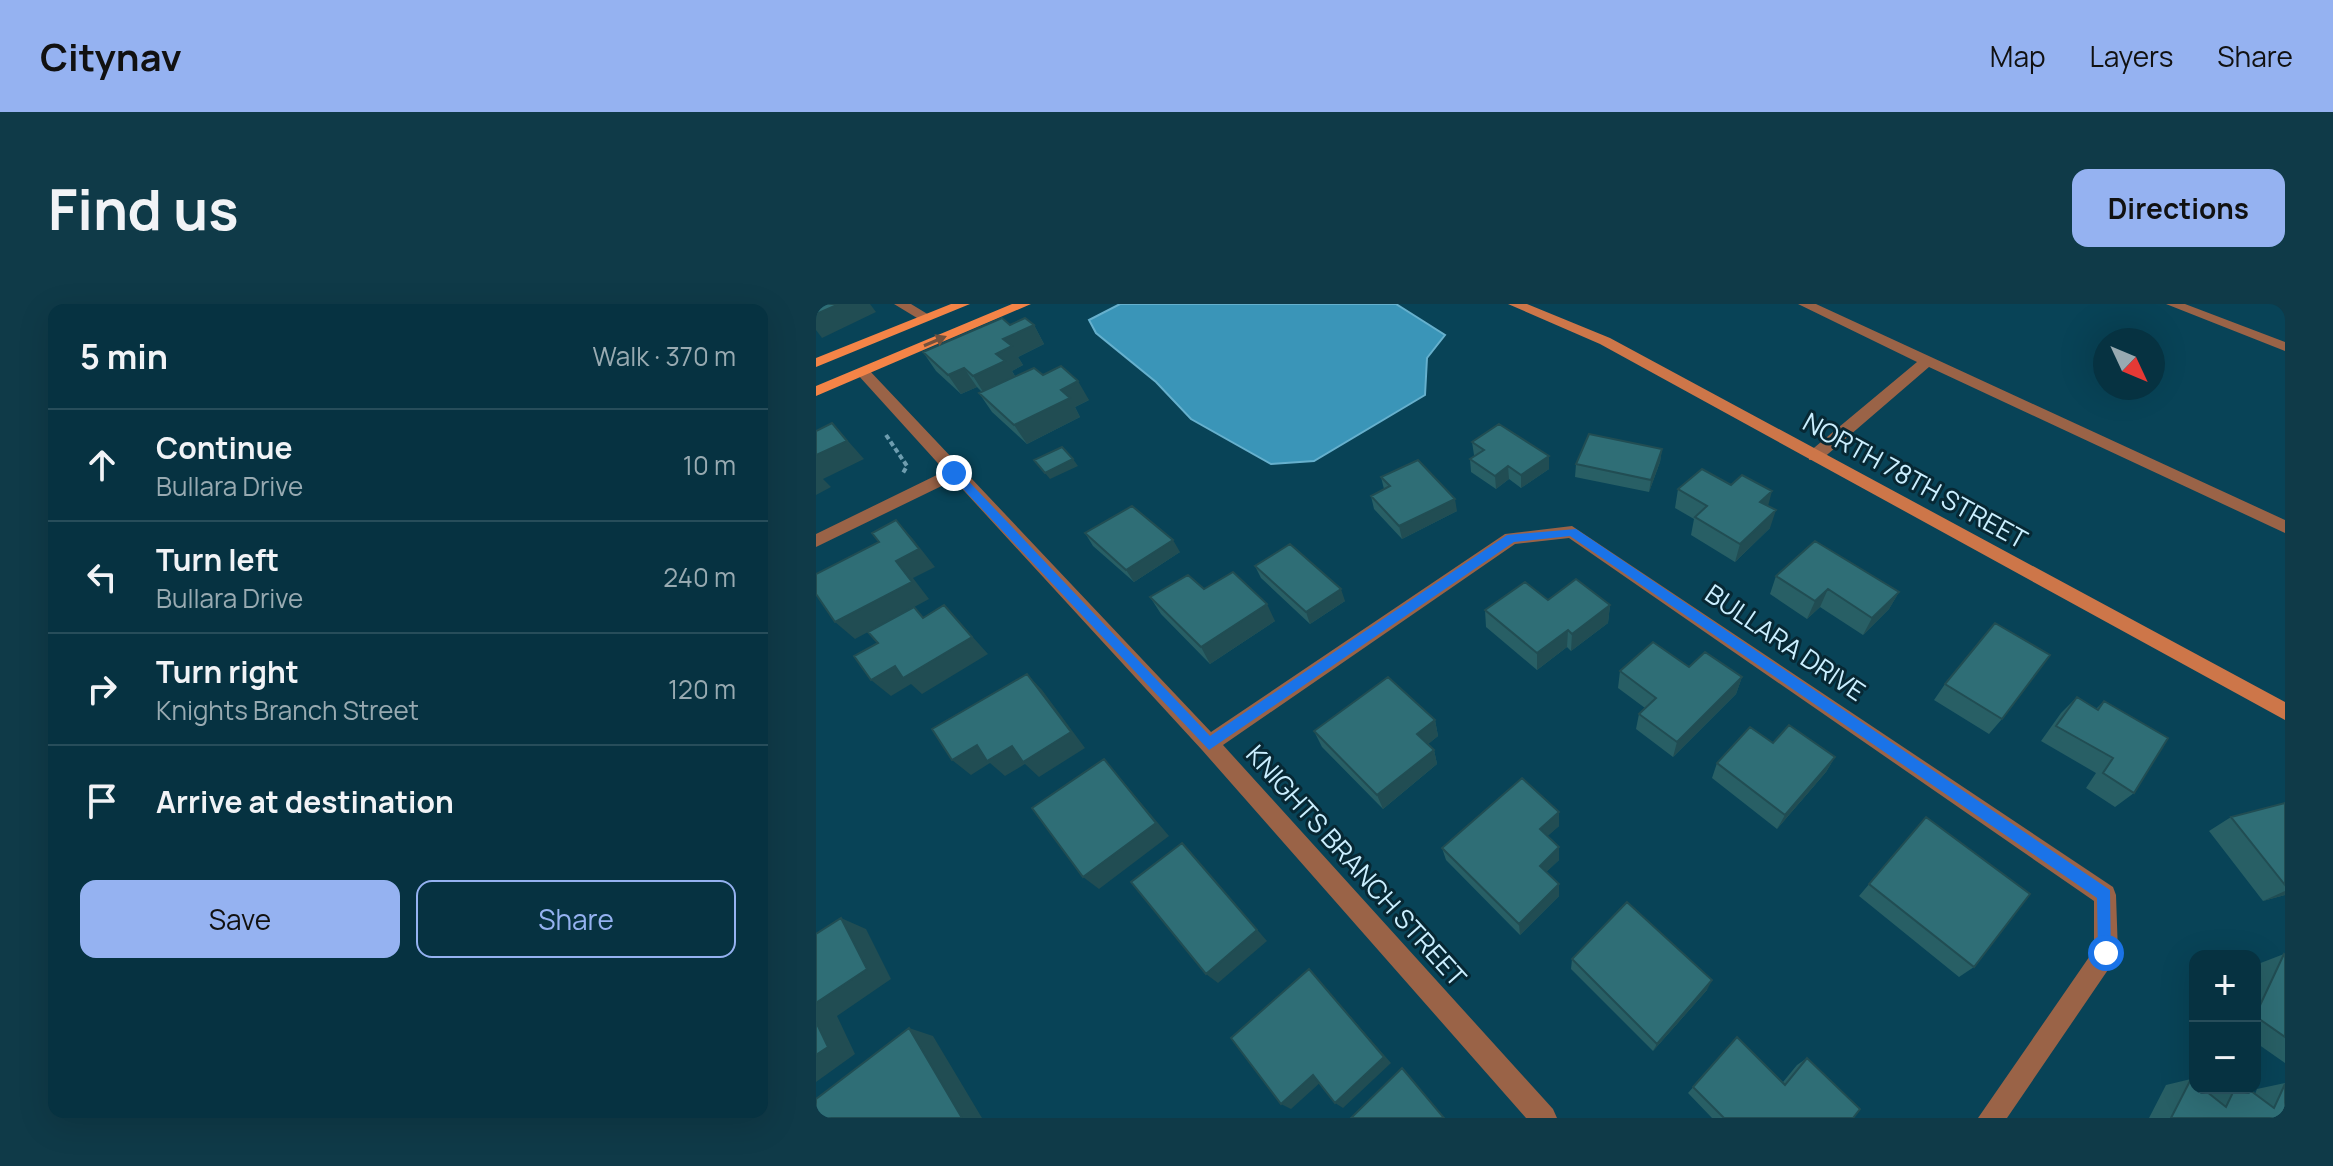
<!DOCTYPE html>
<html lang="en">
<head>
<meta charset="utf-8">
<style>
  body { margin:0; font-family:Manrope,sans-serif; background:#0f3a48; color:#f1f3f6 }
  .controls { position:absolute; right:24px; bottom:24px; display:grid; overflow:hidden; border-radius:16px; box-shadow:0 8px 32px #0002 }
  .controls button { width:72px; height:72px; display:grid; place-items:center; padding:0; border:0; border-bottom:2px solid #274d5a; background:#063241; color:#f1f3f6; font:40px sans-serif }
  .compass { position:absolute; left:1277px; top:24px; width:72px; height:72px; border-radius:50%; background:#063241; box-shadow:0 8px 32px #0002; rotate:134deg }
  .stop { position:absolute; width:24px; height:24px; margin:-18px; border:6px solid #1a73e8; border-radius:50%; background:#fff }
  .stop.end { background:#1a73e8; border-color:#fff; box-shadow:0 2px 8px #0008 }
  .list { margin:0; padding:0; list-style:none }
  h2 { display:flex; justify-content:space-between; align-items:center; height:104px; margin:0; padding:0 32px; font-size:34px }
  h2 small { font-size:26px; font-weight:400; color:#98aab1 }
  .list li { display:grid; grid-template-columns:52px 1fr auto; gap:24px; align-items:center; box-sizing:border-box; height:112px; padding:0 32px; border-top:2px solid #274d5a }
  .list b { display:block; font-size:30px; white-space:nowrap }
  .list p { margin:0; font-size:26px; white-space:nowrap; color:#98aab1 }
  .list em { font-size:26px; font-style:normal; color:#98aab1 }
  .actions { display:flex; gap:16px; padding:24px 32px }
  .actions a { flex:1; padding:18px 0; border:2px solid #95b2f1; border-radius:16px; text-align:center; font-size:28px; color:#95b2f1 }
  .actions .main { background:#95b2f1; color:#111 }
  .icon { flex:none; width:44px; height:44px; fill:none; stroke:currentColor; stroke-width:2; stroke-linecap:round; stroke-linejoin:round }
  .map { position:relative; flex:none; width:1469px; height:814px; overflow:hidden; border-radius:16px }
  header { display:flex; align-items:center; gap:48px; box-sizing:border-box; height:112px; padding:0 40px; background:#95b2f1; color:#111 }
  header strong { font-size:38px }
  nav { display:flex; gap:44px; margin-inline-start:auto; font-size:28px }
  .intro { display:flex; align-items:center; justify-content:space-between; box-sizing:border-box; height:192px; padding:0 48px }
  h1 { margin:0; font-size:56px }
  .button { padding:20px 36px; border-radius:16px; background:#95b2f1; color:#111; font-size:28px; font-weight:700 }
  main { display:flex; gap:48px; padding:0 48px }
  aside { flex:1; background:#063241; border-radius:16px; box-shadow:0 8px 32px #0002 }
  .map>svg:first-child { display:block }
</style>
</head>
<body>
<header>
<strong>Citynav</strong>
<nav><a>Map</a><a>Layers</a><a>Share</a></nav>
</header>
<div class="intro"><h1>Find us</h1><a class="button">Directions</a></div>
<main>
<aside>
<h2>5 min<small>Walk · 370 m</small></h2>
<ul class="list">
<li><svg class="icon" aria-label="ahead" viewBox="0 0 24 24"><path d="M12 20V5M6 11l6-6 6 6"/></svg><div><b>Continue</b><p>Bullara Drive</p></div><em>10 m</em></li>
<li><svg class="icon" aria-label="left" viewBox="0 0 24 24"><path d="M17 20v-9H6M10 6l-5 5 5 5"/></svg><div><b>Turn left</b><p>Bullara Drive</p></div><em>240 m</em></li>
<li><svg class="icon" aria-label="right" viewBox="0 0 24 24"><path d="M7 20v-9h11M14 6l5 5-5 5"/></svg><div><b>Turn right</b><p>Knights Branch Street</p></div><em>120 m</em></li>
<li><svg class="icon" aria-label="arrive" viewBox="0 0 24 24"><path d="M6 21V4h12l-3 4 3 4H6"/></svg><div><b>Arrive at destination</b></div></li>
</ul>
<div class="actions"><a class="main">Save</a><a>Share</a></div>
</aside>
<div class="map">
<svg width="1469" height="814" viewBox="0 0 1469 814">
  <rect width="100%" height="100%" fill="#084357"/>
  <path fill="#3a95b8" stroke="#66b0cd" stroke-width="2" d="M304,0H580L629,31L611,54L609,91L498,157L455,160L375,115L340,78L280,29L273,16Z"/>
  <g fill="none" stroke-linecap="round" stroke-linejoin="round">
    <path stroke="#6e9daf" stroke-width="4" stroke-dasharray="5 3" stroke-linecap="butt" d="M70,131L91,162L87,169"/>
    <path fill="#9a6347" fill-rule="evenodd" d="M78,0H95L118,14L106,17Z
      M982,0H1000L1469,216V229L1113,63L1005,156H993V148L1101,58Z
      M1350,0H1369L1469,38V47Z
      M47,64L52,65L395,428L689,230L756,222L1297,583L1300,591L1302,649L1298,657L1191,814H1162L1278,646V597L753,234L699,240L407,441L737,805L741,814H710L386,446L138,176L0,243V230L129,167L42,71L40,68Z"/>
    <path fill="#cd7649" fill-rule="evenodd" d="M692,0H711L794,34L1469,398V416L784,40Z"/>
    <path fill="#f48447" fill-rule="evenodd" d="M135,0H154L0,63V54Z
      M196,0H215L0,92V82Z"/>
  </g>
  <path fill="#285f65" d="M194,21H218L228,40L202,53L207,61L196,67L199,72L227,71L273,96L259,103L264,113L211,140L176,108L163,89L166,88L161,83L145,90L120,67L107,48Z
    M656,138L733,152V165L705,184L693,175L680,185L655,168L654,155L659,152L658,151Z
    M846,145L844,158L833,188L759,173L760,160Z
    M565,173L641,207L586,235L558,205L555,192L568,185Z
    M862,185L952,202L954,224L919,258L875,231L878,215L859,204Z
    M269,229L364,248L318,278L277,242Z
    M439,262L529,297L494,320L445,274Z
    M960,272L1083,288L1073,305L1047,331L1004,303L991,315L954,290Z
    M388,285L459,317L394,360L345,310L334,293Z
    M732,296L794,301L792,319L755,347L751,343L721,366L670,323L669,306Z
    M873,363L926,373L920,390L857,453L820,425L823,410L829,404L802,384L804,367Z
    M1129,380L1186,415L1173,430L1118,396Z
    M1261,393L1280,405L1288,397L1318,489L1299,503L1270,484L1280,469L1225,437L1245,409Z
    M619,416L622,432L612,440L618,446L621,460L567,505L506,443L498,427Z
    M1019,453L1010,468L961,525L896,474L901,459Z
    M1469,499V591L1447,597L1393,527L1415,513Z
    M743,508V522L731,532L743,543V556L730,568L743,580V592L704,631L630,556L626,544Z
    M1098,527L1158,663L1143,673L1043,592Z
    M1468,650L1469,651V759L1439,738V666L1442,660Z
    M756,655L891,686L837,747L755,665Z
    M921,733L967,778L981,761L991,754L1037,814H896L872,789Z
    M1375,775L1393,789L1395,784H1431L1439,790L1441,785L1469,779V814H1333L1350,781Z"/>
  <path fill="#214d53" d="M23,0H54L60,8L6,34L0,26V10Z
    M218,21L228,40L202,53L207,61L196,67L201,76L169,91L157,72L180,50L187,35Z
    M148,64L161,83L145,90L132,71Z
    M262,77L273,96L259,103L264,113L211,140L198,121L245,86Z
    M16,119L48,155L7,175L15,183L0,191V151Z
    M846,145L844,158L833,188L835,176Z
    M733,152V165L705,184V171Z
    M257,155L262,162L234,175L229,169Z
    M692,162L693,175L680,185L679,172Z
    M956,187L951,206L944,198Z
    M639,195L641,207L586,235L583,222Z
    M960,206L954,224L919,258L924,240Z
    M80,216L97,235L119,263L97,274L113,295L39,335L19,318L80,257Z
    M357,236L364,248L318,278L310,266Z
    M525,285L529,297L494,320L490,308Z
    M1012,285L1004,303L991,315L999,297Z
    M1083,288L1073,305L1047,331L1056,314Z
    M451,300L459,317L394,360L385,343Z
    M128,301L172,350L106,390L95,380L75,392L55,376Z
    M794,301L792,319L755,347L756,330Z
    M752,326L751,343L721,366V349Z
    M211,370L226,386L269,444L223,473L209,460L189,472L174,459L155,471L136,456L161,441L196,442Z
    M926,373L920,390L857,453L861,438Z
    M619,416L622,432L605,446L601,430Z
    M618,446L621,460L567,505L561,491Z
    M1019,453L1010,468L961,525L969,511Z
    M288,455L353,532L283,585L267,573Z
    M743,508V522L724,539V525Z
    M366,539L451,637L402,679L390,670Z
    M743,543V556L724,574V562Z
    M743,580V592L704,631L703,620Z
    M1469,587V591L1447,597Z
    M25,614L50,625L75,675L21,712L39,750L0,778V699Z
    M502,675L575,759L527,804L519,799Z
    M896,676L891,686L837,747L841,740Z
    M93,724L117,732L166,814H146Z
    M497,771L506,777L475,805L465,800Z"/>
  <path fill="#2f6e76" stroke="#214d53" stroke-width="2" d="M0,0H23L0,10Z
    M186,14L194,21L209,14L218,21L187,35L196,42L180,50L189,57L157,72L148,64L132,71L107,48Z
    M245,62L262,77L245,86L254,94L198,121L163,89L218,64L227,71Z
    M16,119L31,137L0,151V127Z
    M683,120L733,152L705,171L692,162L679,172L654,155L668,146L656,138Z
    M773,130L846,145L835,176L760,160Z
    M246,143L257,155L229,169L218,156Z
    M602,156L639,195L583,222L555,192L574,182L565,173Z
    M886,165L915,181L926,171L956,187L944,198L960,206L924,240L879,213L891,202L862,185Z
    M316,202L357,236L310,266L269,229Z
    M80,216L103,245L80,257L96,278L19,318L0,290V270L63,238L56,229Z
    M999,237L1083,288L1056,314L1012,285L999,297L960,272Z
    M474,240L525,285L490,308L439,262Z
    M417,268L451,300L385,343L334,293L372,271L388,285Z
    M760,275L794,301L756,330L752,326L721,349L669,306L709,278L732,296Z
    M128,301L156,333L87,374L79,362L55,376L38,352L62,339L52,328L98,303L107,314Z
    M1179,319L1234,351L1186,415L1129,380Z
    M837,338L873,363L889,348L926,373L861,438L823,410L840,394L804,367Z
    M211,370L255,428L207,458L196,442L171,457L161,441L136,456L116,425Z
    M572,373L619,416L601,430L618,446L561,491L498,427Z
    M1261,393L1282,406L1288,397L1352,434L1318,489L1287,469L1297,454L1240,422Z
    M973,421L1019,453L969,511L901,459L934,423L957,439Z
    M288,455L340,519L267,573L216,504Z
    M706,474L743,508L724,525L743,543L724,562L743,580L703,620L626,544Z
    M1469,499V581L1415,513Z
    M1110,513L1214,590L1158,663L1053,580Z
    M366,539L441,626L390,670L315,578Z
    M811,598L896,676L841,740L756,655Z
    M25,614L51,665L0,699V630Z
    M1468,650L1469,651V733L1439,712Z
    M493,665L568,753L519,799L497,771L465,800L415,734Z
    M0,718L12,743L0,751Z
    M93,724L146,814H0V795Z
    M921,733L969,781L991,754L1044,805L1037,814H908L877,783Z
    M586,764L628,814H535Z
    M1375,775L1379,779V784H1386L1410,803L1419,784H1431L1458,804L1469,780V814H1355Z"/>
  <defs><path id="oneway-solid" d="M-6-.8H1V-3.2L6.5 0L1 3.2V.8H-6Z" transform="scale(2)"/></defs>
  <use fill="#72513d" href="#oneway-solid" transform="translate(119 37) rotate(-23)"/>
  <path fill="#1a73e8" d="M134,166H142L394,432L691,231L760,225L1294,586L1295,655L1290,657L1282,649L1281,594L754,232L698,238L393,446L134,171Z"/>
  <g text-anchor="middle" stroke-width="6" stroke-linejoin="round" paint-order="stroke">
    <g font-size="26" fill="#cbefff" stroke="#072834">
      <text transform="translate(1099 177) rotate(29)" y="9">NORTH 78TH STREET</text>
      <text transform="translate(969 339) rotate(34)" y="9">BULLARA DRIVE</text>
      <text transform="translate(540 562) rotate(48)" y="9">KNIGHTS BRANCH STREET</text>
    </g>
  </g>
</svg>
<div class="controls">
<button>+</button>
<button>−</button>
</div>
<svg class="compass" viewBox="-18 -18 36 36"><path d="M0-13l5 13h-10z" fill="#e53935"/><path d="M0 13l5-13h-10z" fill="#98aab1"/></svg>
<div class="stop" style="left:1290px;top:649px"></div>
<div class="stop end" style="left:138px;top:169px"></div>
</div>
</main>
</body>
</html>
